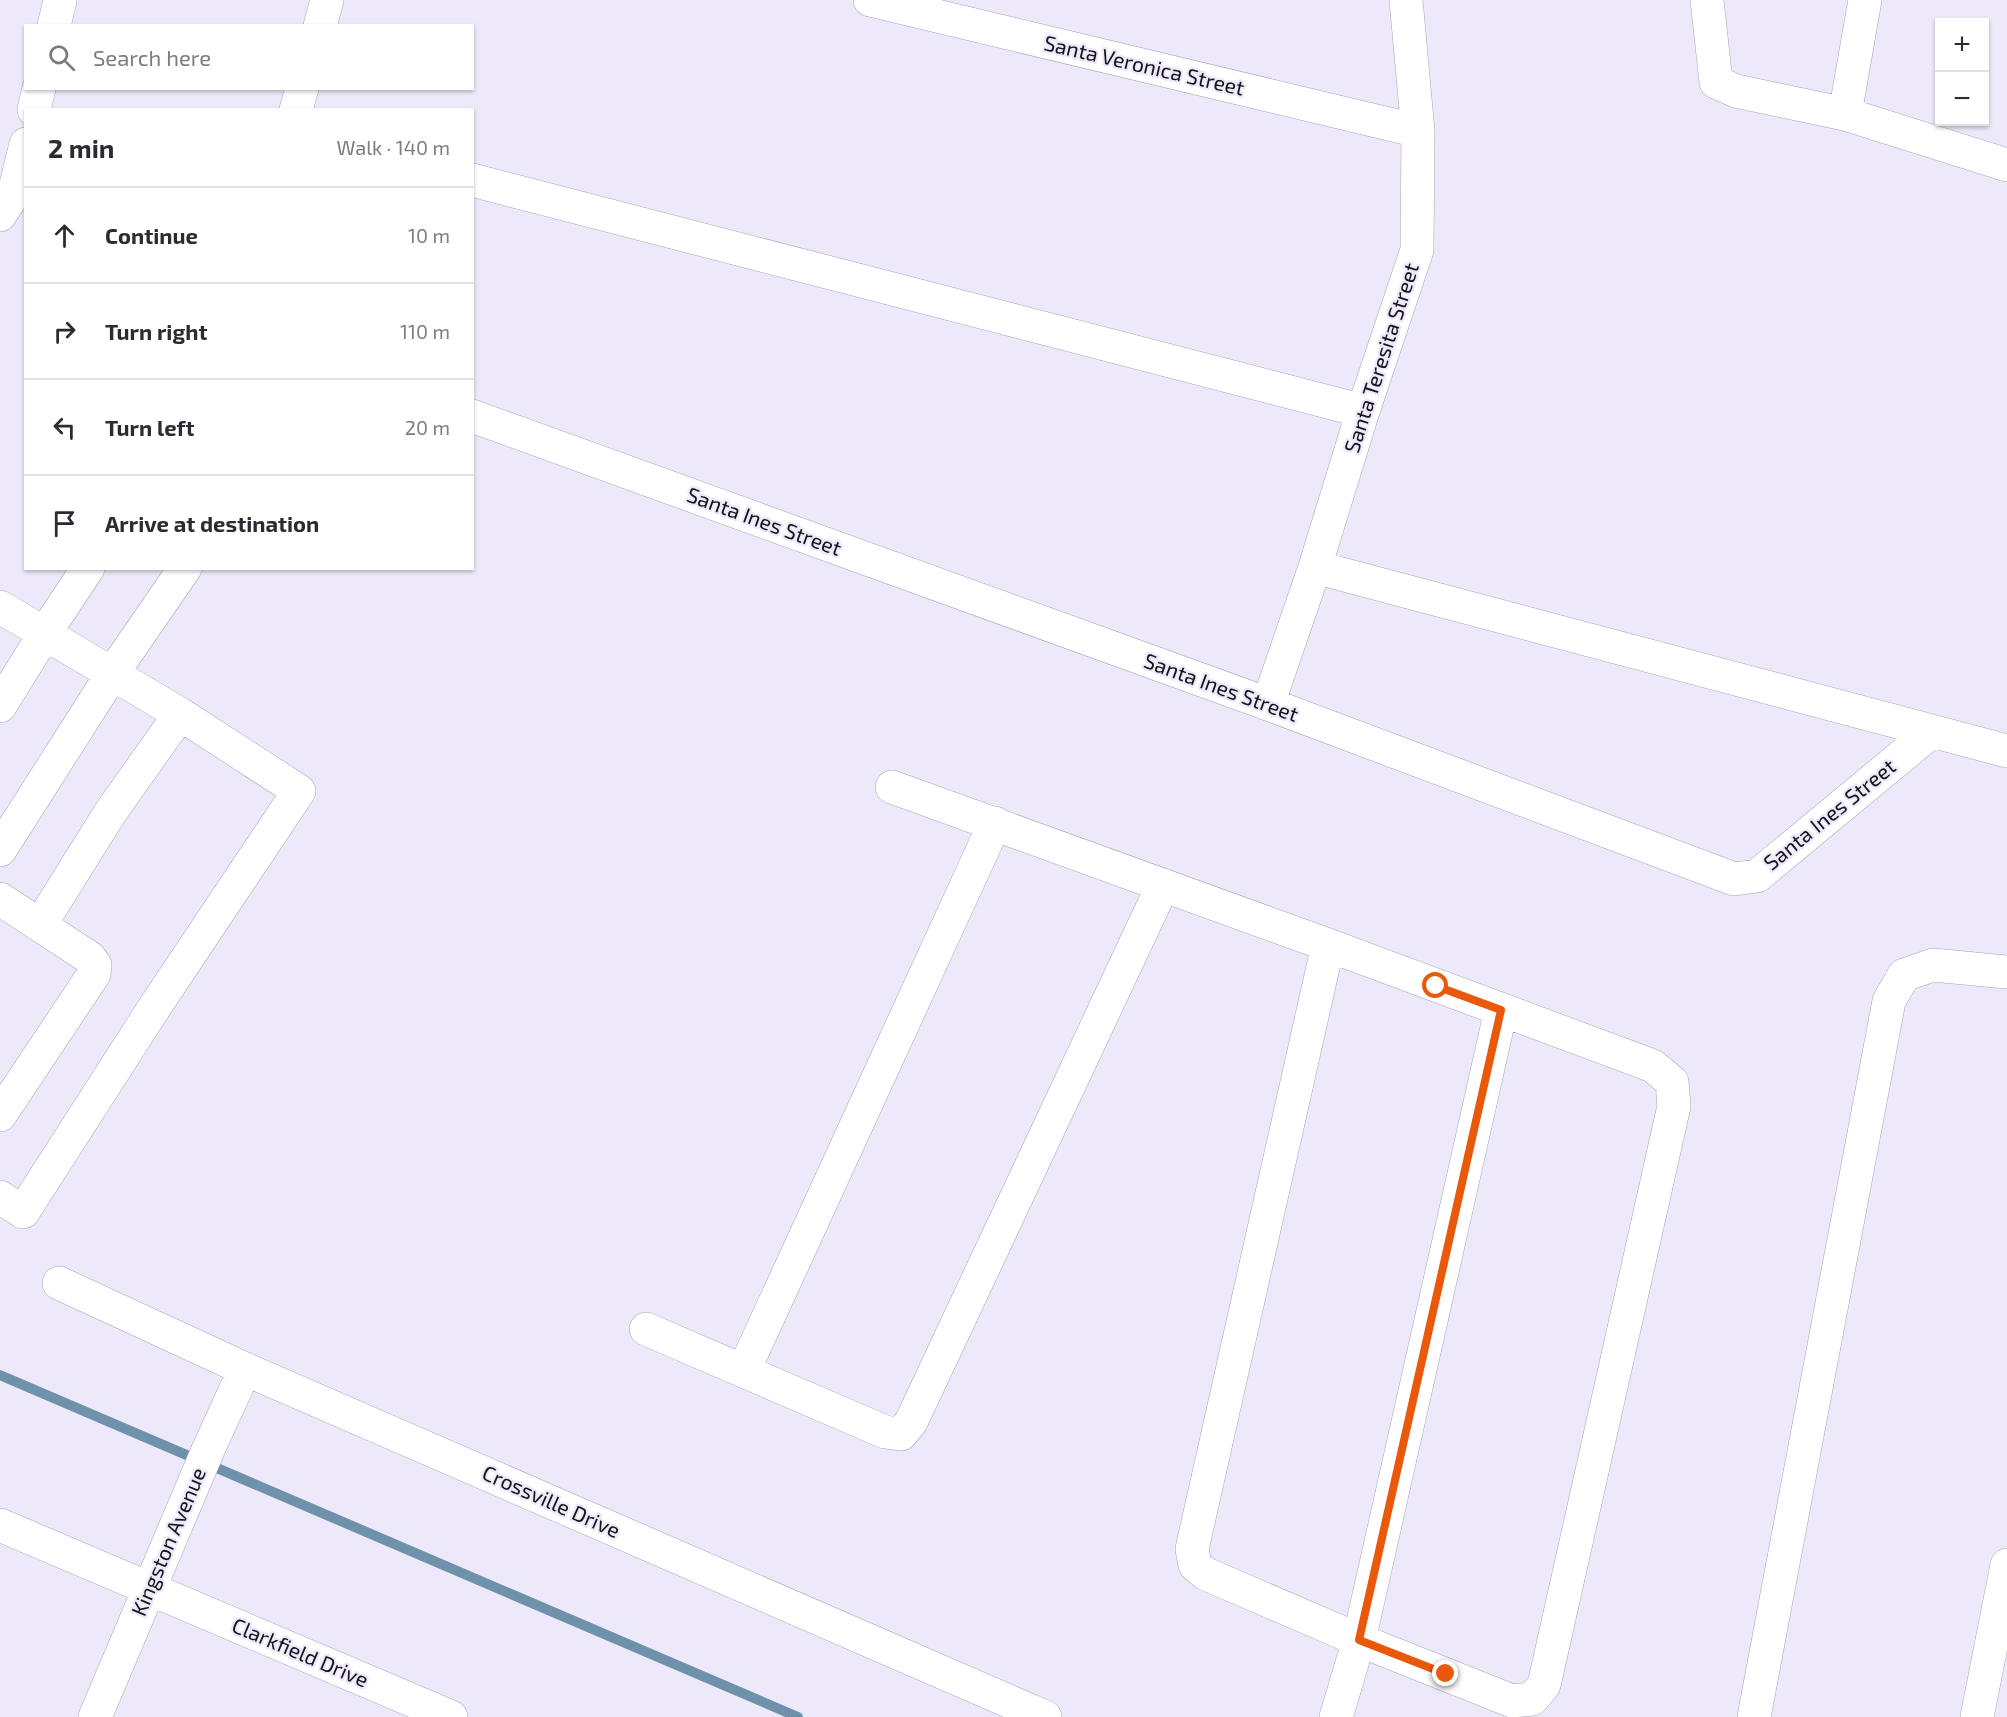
<!DOCTYPE html>
<html lang="en">
<head>
<meta charset="utf-8">
<style>
  body { margin:0; font-family:"Exo 2",sans-serif; background:#f2f2f3; color:#2b2b33 }
  .controls { position:absolute; right:18px; top:18px; display:grid; overflow:hidden; border-radius:0px; box-shadow:0 2px 4px #0004 }
  .controls button { width:54px; height:54px; display:grid; place-items:center; padding:0; border:0; border-bottom:2px solid #e1e1e2; background:#fff; color:#2b2b33; font:30px sans-serif }
  .stop { position:absolute; width:18px; height:18px; margin:-14px; border:4px solid #ea580c; border-radius:50%; background:#fff }
  .stop.end { background:#ea580c; border-color:#fff; box-shadow:0 2px 6px #0008 }
  .list { margin:0; padding:0; list-style:none }
  h2 { display:flex; justify-content:space-between; align-items:center; height:78px; margin:0; padding:0 24px; font-size:26px }
  h2 small { font-size:20px; font-weight:400; color:#7c7c81 }
  .list li { display:grid; grid-template-columns:39px 1fr auto; gap:18px; align-items:center; box-sizing:border-box; height:96px; padding:0 24px; border-top:2px solid #e1e1e2 }
  .list b { display:block; font-size:22px; white-space:nowrap }
  .list em { font-size:20px; font-style:normal; color:#7c7c81 }
  .icon { flex:none; width:33px; height:33px; fill:none; stroke:currentColor; stroke-width:2; stroke-linecap:round; stroke-linejoin:round }
  .map { position:relative; flex:none; width:2007px; height:1717px; overflow:hidden }
  .search { position:absolute; background:#fff; box-shadow:0 2px 4px #0004; left:24px; top:24px; width:450px; height:66px; display:flex; align-items:center; gap:15px; box-sizing:border-box; padding:0 21px; border-radius:0px; color:#7c7c81; font-size:22px }
  .panel { position:absolute; background:#fff; box-shadow:0 2px 4px #0004; left:24px; top:108px; width:450px; height:462px; border-radius:0px }
  .map>svg:first-child { display:block }
</style>
</head>
<body>
<div class="map">
<svg width="2007" height="1717" viewBox="0 0 2007 1717">
  <rect width="100%" height="100%" fill="#ede8fa"/>
  <g fill="none" stroke-linecap="round" stroke-linejoin="round">
    <path stroke="#6e92aa" stroke-width="10" d="M0,1375L798,1717"/>
    <defs>
      <path id="street" d="M870,0L1418,131
        M1707,0L1716,82L1736,91L1845,114L2007,165
        M54,26L60,0
        M320,26L327,0
        M34,110L39,88
        M296,110L302,88
        M1845,114L1865,0
        M472,180L1363,411
        M0,215L14,193L26,144
        M472,416L1268,704L1734,879L1757,876L1931,732
        M1315,567L2007,751
        M0,607L180,714L299,791L152,1011L23,1212L0,1197
        M1268,704L1315,567L1363,411L1417,250L1418,131L1406,0
        M0,706L45,633L88,568
        M892,787L1328,945L1653,1066L1672,1082L1674,1106L1544,1685L1532,1699L1512,1701L1359,1640L1206,1574L1195,1565L1192,1549L1328,945
        M0,850L112,674L185,568
        M0,899L90,958L95,965L94,974L0,1115
        M40,925L110,813L180,714
        M59,1283L245,1369L1045,1717
        M646,1329L885,1432L901,1434L911,1422L1163,885
        M744,1370L995,823
        M0,1525L451,1717
        M95,1717L208,1450L245,1369
        M1336,1717L1359,1640L1501,1010
        M1754,1717L1889,1001L1904,975L1933,965L2007,972
        M1977,1717L2007,1565"/>
    </defs>
    <use href="#street" stroke="#a9a4b5" stroke-width="34"/>
    <use href="#street" stroke="#fff" stroke-width="33"/>
  </g>
  <g fill="none" stroke-linecap="round" stroke-linejoin="round">
    <path stroke="#ea580c" stroke-width="8" d="M1436,986L1501,1010L1359,1640L1446,1674"/>
  </g>
  <g text-anchor="middle" stroke-width="4.5" stroke-linejoin="round" paint-order="stroke">
    <g font-size="21" fill="#141218" stroke="#ede8fa">
      <text transform="translate(1144 66) rotate(13)" y="7">Santa Veronica Street</text>
      <text transform="translate(1382 358) rotate(-72)" y="7">Santa Teresita Street</text>
      <text transform="translate(764 522) rotate(20)" y="7">Santa Ines Street</text>
      <text transform="translate(1221 688) rotate(20)" y="7">Santa Ines Street</text>
      <text transform="translate(1830 815) rotate(-39)" y="7">Santa Ines Street</text>
      <text transform="translate(551 1502) rotate(24)" y="7">Crossville Drive</text>
      <text transform="translate(169 1542) rotate(-67)" y="7">Kingston Avenue</text>
      <text transform="translate(300 1653) rotate(23)" y="7">Clarkfield Drive</text>
    </g>
  </g>
</svg>
<div class="controls">
<button>+</button>
<button>−</button>
</div>
<div class="stop" style="left:1436px;top:986px"></div>
<div class="stop end" style="left:1446px;top:1674px"></div>
<div class="search"><svg class="icon" aria-label="search" viewBox="0 0 24 24"><circle cx="10" cy="10" r="6"/><path d="M15 15l6 6"/></svg>Search here</div>
<section class="panel">
<h2>2 min<small>Walk · 140 m</small></h2>
<ul class="list">
<li><svg class="icon" aria-label="ahead" viewBox="0 0 24 24"><path d="M12 20V5M6 11l6-6 6 6"/></svg><div><b>Continue</b></div><em>10 m</em></li>
<li><svg class="icon" aria-label="right" viewBox="0 0 24 24"><path d="M7 20v-9h11M14 6l5 5-5 5"/></svg><div><b>Turn right</b></div><em>110 m</em></li>
<li><svg class="icon" aria-label="left" viewBox="0 0 24 24"><path d="M17 20v-9H6M10 6l-5 5 5 5"/></svg><div><b>Turn left</b></div><em>20 m</em></li>
<li><svg class="icon" aria-label="arrive" viewBox="0 0 24 24"><path d="M6 21V4h12l-3 4 3 4H6"/></svg><div><b>Arrive at destination</b></div></li>
</ul>
</section>
</div>
</body>
</html>
